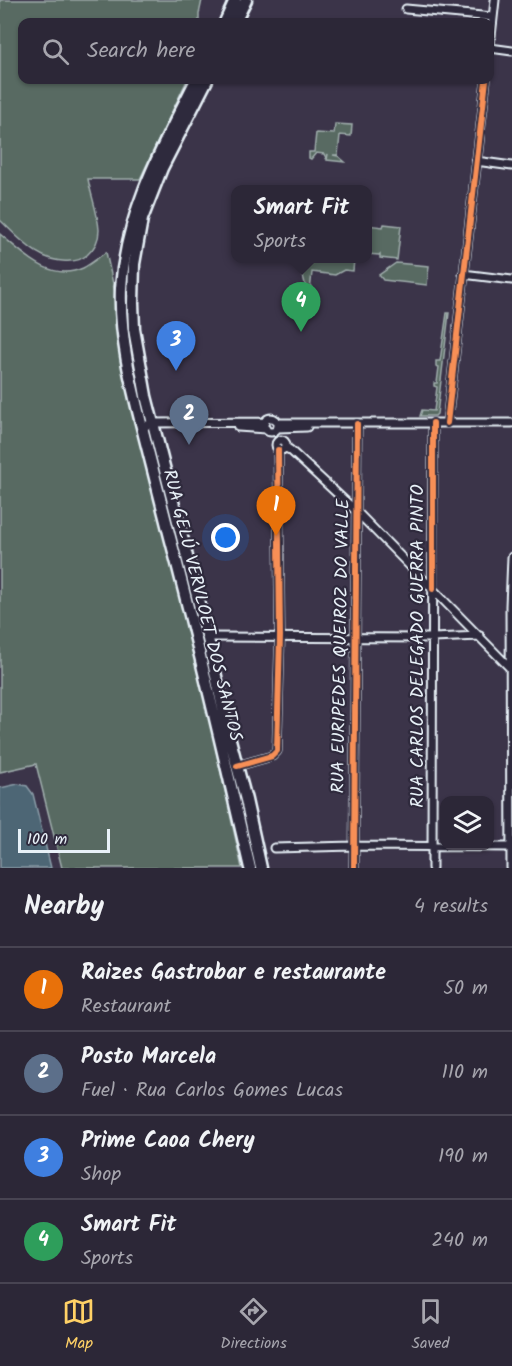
<!DOCTYPE html>
<html lang="en">
<head>
<meta charset="utf-8">
<style>
  body { margin:0; font-family:Kalam,sans-serif; background:#342f3f; color:#f1f3f6 }
  .controls { position:absolute; right:18px; bottom:18px; display:grid; overflow:hidden; border-radius:12px; box-shadow:0 2px 4px #0004 }
  .controls button { width:54px; height:54px; display:grid; place-items:center; padding:0; border:0; border-bottom:2px solid #484452; background:#2c2737; color:#f1f3f6; font:30px sans-serif }
  .scale { position:absolute; left:18px; bottom:15px; width:92px; box-sizing:border-box; padding-left:6px; border:3px solid #e8f1f8; border-top:0; font-size:16px; line-height:21px; white-space:nowrap; color:#e8f1f8; -webkit-text-stroke:4px #2f2a3d; paint-order:stroke }
  .you { position:absolute; left:226px; top:538px; width:21px; height:21px; margin:-15px; border:4px solid #fff; border-radius:50%; background:#1a73e8; box-shadow:0 0 0 9px #1a73e833 }
  .badge { display:grid; place-items:center; width:39px; height:39px; border-radius:50%; background:#ffd166; color:#fff; font-size:20px; font-weight:700 }
  .pin { position:absolute; translate:-50% -50px; filter:drop-shadow(0 2px 3px #0008) }
  .pin::after { content:''; position:absolute; top:32px; width:21px; height:18px; background:inherit; clip-path:polygon(0 0,100% 0,50% 100%) }
  .popup { position:absolute; left:231px; top:185px; width:141px; height:78px; box-sizing:border-box; display:grid; place-content:center; border-radius:12px; background:#2c2737; filter:drop-shadow(0 2px 4px #0005); font-size:20px; white-space:nowrap; color:#a6a5ad }
  .popup b { font-size:22px; color:#f1f3f6 }
  .popup::after { content:''; position:absolute; left:50%; top:100%; margin-left:-12px; border:12px solid transparent; border-top-color:#2c2737 }
  .list { margin:0; padding:0; list-style:none }
  h2 { display:flex; justify-content:space-between; align-items:center; height:78px; margin:0; padding:0 24px; font-size:26px }
  h2 small { font-size:20px; font-weight:400; color:#a6a5ad }
  .list li { display:grid; grid-template-columns:39px 1fr auto; gap:18px; align-items:center; box-sizing:border-box; height:84px; padding:0 24px; border-top:2px solid #484452 }
  .list b { display:block; font-size:22px; white-space:nowrap }
  .list p { margin:0; font-size:20px; white-space:nowrap; color:#a6a5ad }
  .list em { font-size:20px; font-style:normal; color:#a6a5ad }
  .icon { flex:none; width:33px; height:33px; fill:none; stroke:currentColor; stroke-width:2; stroke-linecap:round; stroke-linejoin:round }
  .map { position:relative; flex:none; width:512px; height:868px; overflow:hidden }
  .search { position:absolute; background:#2c2737; box-shadow:0 2px 4px #0004; left:18px; right:18px; top:18px; height:66px; display:flex; align-items:center; gap:15px; box-sizing:border-box; padding:0 21px; border-radius:12px; color:#a6a5ad; font-size:22px }
  .sheet { height:414px; background:#2c2737 }
  nav { display:flex; justify-content:space-around; align-items:center; box-sizing:border-box; height:84px; border-top:2px solid #484452; background:#2c2737; font-size:16px; color:#a6a5ad }
  nav a { display:grid; justify-items:center; gap:3px }
  nav .on { color:#ffd166 }
  .map>svg:first-child { display:block }
</style>
</head>
<body>
<div class="map">
<svg width="512" height="868" viewBox="0 0 512 868">
  <rect width="100%" height="100%" fill="#3b3449"/>
  <filter id="ink" filterUnits="userSpaceOnUse"><feTurbulence type="fractalNoise" baseFrequency=".0167" numOctaves="2"/><feDisplacementMap in="SourceGraphic" scale="12" xChannelSelector="R" yChannelSelector="G"/><feConvolveMatrix kernelMatrix="1 2 1 2 8 2 1 2 1" color-interpolation-filters="sRGB"/></filter>
  <g filter="url(#ink)">
    <path fill="#586a62" stroke="#a0aead" stroke-width="1.5" d="M0,0H202L199,14V22H22V80H187L140,179H88C91,196 98,213 99,230C99,240 95,248 87,255C82,259 77,261 70,261C40,264 20,239 0,220Z
      M335,124L352,125L351,136L340,135L338,155H333L338,156L345,162L327,160L328,154L326,158L324,154L316,153L311,159L309,158V152H314L316,133L334,134Z
      M384,224L401,226L397,260L380,258V254L379,255L367,254V225L383,227Z
      M0,234C23,253 50,283 83,268C91,264 99,257 106,252L242,868H62L36,764L0,772Z
      M299,259H354L353,271L344,270L335,275L312,272L310,292H307Z
      M396,263L429,266L427,285L383,280L379,275Z
      M449,313L437,414L435,416H420L422,410L434,411L437,387L434,386V383H437L439,367L436,366V361H440L447,313Z"/>
    <path fill="#4d6675" stroke="#8b9ea9" stroke-width="1.5" d="M18,784L27,786L33,794L51,868H0V788Z"/>
    <g fill="none" stroke-linecap="round" stroke-linejoin="round">
      <defs>
        <path id="minor" d="M406,9L493,17
          M490,46L495,0
          M490,48L512,51
          M476,161L512,166
          M463,274L512,280
          M264 425a7 7 0 1 1 14 0a7 7 0 1 1-14 0Z
          M278,423H512
          M447,423L486,80
          M238,427L266,429
          M278,428L307,427
          M143,429L147,425L153,423L265,422
          M276 445a5 5 0 1 1 10 0a5 5 0 1 1-10 0Z
          M286,448L290,450L356,511L512,670
          M208,637L433,638L480,636
          M237,766L272,756L277,751L280,636L278,450
          M274,848L354,846L512,847
          M354,868L357,424
          M432,868L433,423
          M511,868L510,606L512,557"/>
        <path id="secondary" d="M225,22L235,0
          M235,22L246,0
          M196,80C163,145 126,212 121,288C119,336 131,384 143,431C152,466 161,501 170,537C199,646 224,757 250,868
          M207,80L162,168L142,219L134,264L133,303L134,329L146,396L208,639L228,732L246,800L261,868"/>
      </defs>
      <use href="#minor" stroke="#e8f1f8" stroke-width="11"/>
      <use href="#secondary" stroke="#e8f1f8" stroke-width="15"/>
      <use href="#minor" stroke="#2f2a3d" stroke-width="7"/>
      <use href="#secondary" stroke="#2f2a3d" stroke-width="10"/>
      <defs>
        <path id="cycleway" d="M433,423V589
          M447,423L486,80
          M237,766L272,756L277,751L280,636L278,450
          M354,868L357,424"/>
      </defs>
      <use href="#cycleway" stroke="#2f2a3d" stroke-width="10"/>
      <use href="#cycleway" stroke="#f78f57" stroke-width="6"/>
    </g>
  </g>
  <g text-anchor="middle" stroke-width="4.5" stroke-linejoin="round" paint-order="stroke">
    <g font-size="18" fill="#e8f1f8" stroke="#2f2a3d">
      <text transform="translate(203 605) rotate(76)" y="6">RUA GELÚ VERVLOET DOS SANTOS</text>
      <text transform="translate(340 646) rotate(-89)" y="6">RUA EURIPEDES QUEIROZ DO VALLE</text>
      <text transform="translate(417 646) rotate(-90)" y="6">RUA CARLOS DELEGADO GUERRA PINTO</text>
    </g>
  </g>
</svg>
<div class="controls">
<button><svg class="icon" aria-label="layers" viewBox="0 0 24 24"><path d="M12 4l9 5-9 5-9-5zM3 14l9 5 9-5"/></svg></button>
</div>
<div class="scale">100 m</div>
<div class="you"></div>
<div class="pin badge" style="left:276px;top:536px;background:#e8710a">1</div>
<div class="pin badge" style="left:189px;top:445px;background:#5c6f8a">2</div>
<div class="pin badge" style="left:176px;top:371px;background:#3f7fe0">3</div>
<div class="pin badge" style="left:301px;top:332px;background:#2e9e5b">4</div>
<div class="popup"><b>Smart Fit</b>Sports</div>
<div class="search"><svg class="icon" aria-label="search" viewBox="0 0 24 24"><circle cx="10" cy="10" r="6"/><path d="M15 15l6 6"/></svg>Search here</div>
</div>
<section class="sheet">
<h2>Nearby<small>4 results</small></h2>
<ul class="list">
<li><span class="badge" style="background:#e8710a">1</span><div><b>Raizes Gastrobar e restaurante</b><p>Restaurant</p></div><em>50 m</em></li>
<li><span class="badge" style="background:#5c6f8a">2</span><div><b>Posto Marcela</b><p>Fuel · Rua Carlos Gomes Lucas</p></div><em>110 m</em></li>
<li><span class="badge" style="background:#3f7fe0">3</span><div><b>Prime Caoa Chery</b><p>Shop</p></div><em>190 m</em></li>
<li><span class="badge" style="background:#2e9e5b">4</span><div><b>Smart Fit</b><p>Sports</p></div><em>240 m</em></li>
</ul>
</section>
<nav>
<a class="on"><svg class="icon" aria-label="map" viewBox="0 0 24 24"><path d="M3 6l6-2 6 2 6-2v14l-6 2-6-2-6 2zM9 4v14M15 6v14"/></svg>Map</a>
<a><svg class="icon" aria-label="directions" viewBox="0 0 24 24"><path d="M12 3l9 9-9 9-9-9zM9 14v-3h6M13 9l2 2-2 2"/></svg>Directions</a>
<a><svg class="icon" aria-label="saved" viewBox="0 0 24 24"><path d="M7 4h10v16l-5-4-5 4z"/></svg>Saved</a>
</nav>
</body>
</html>
